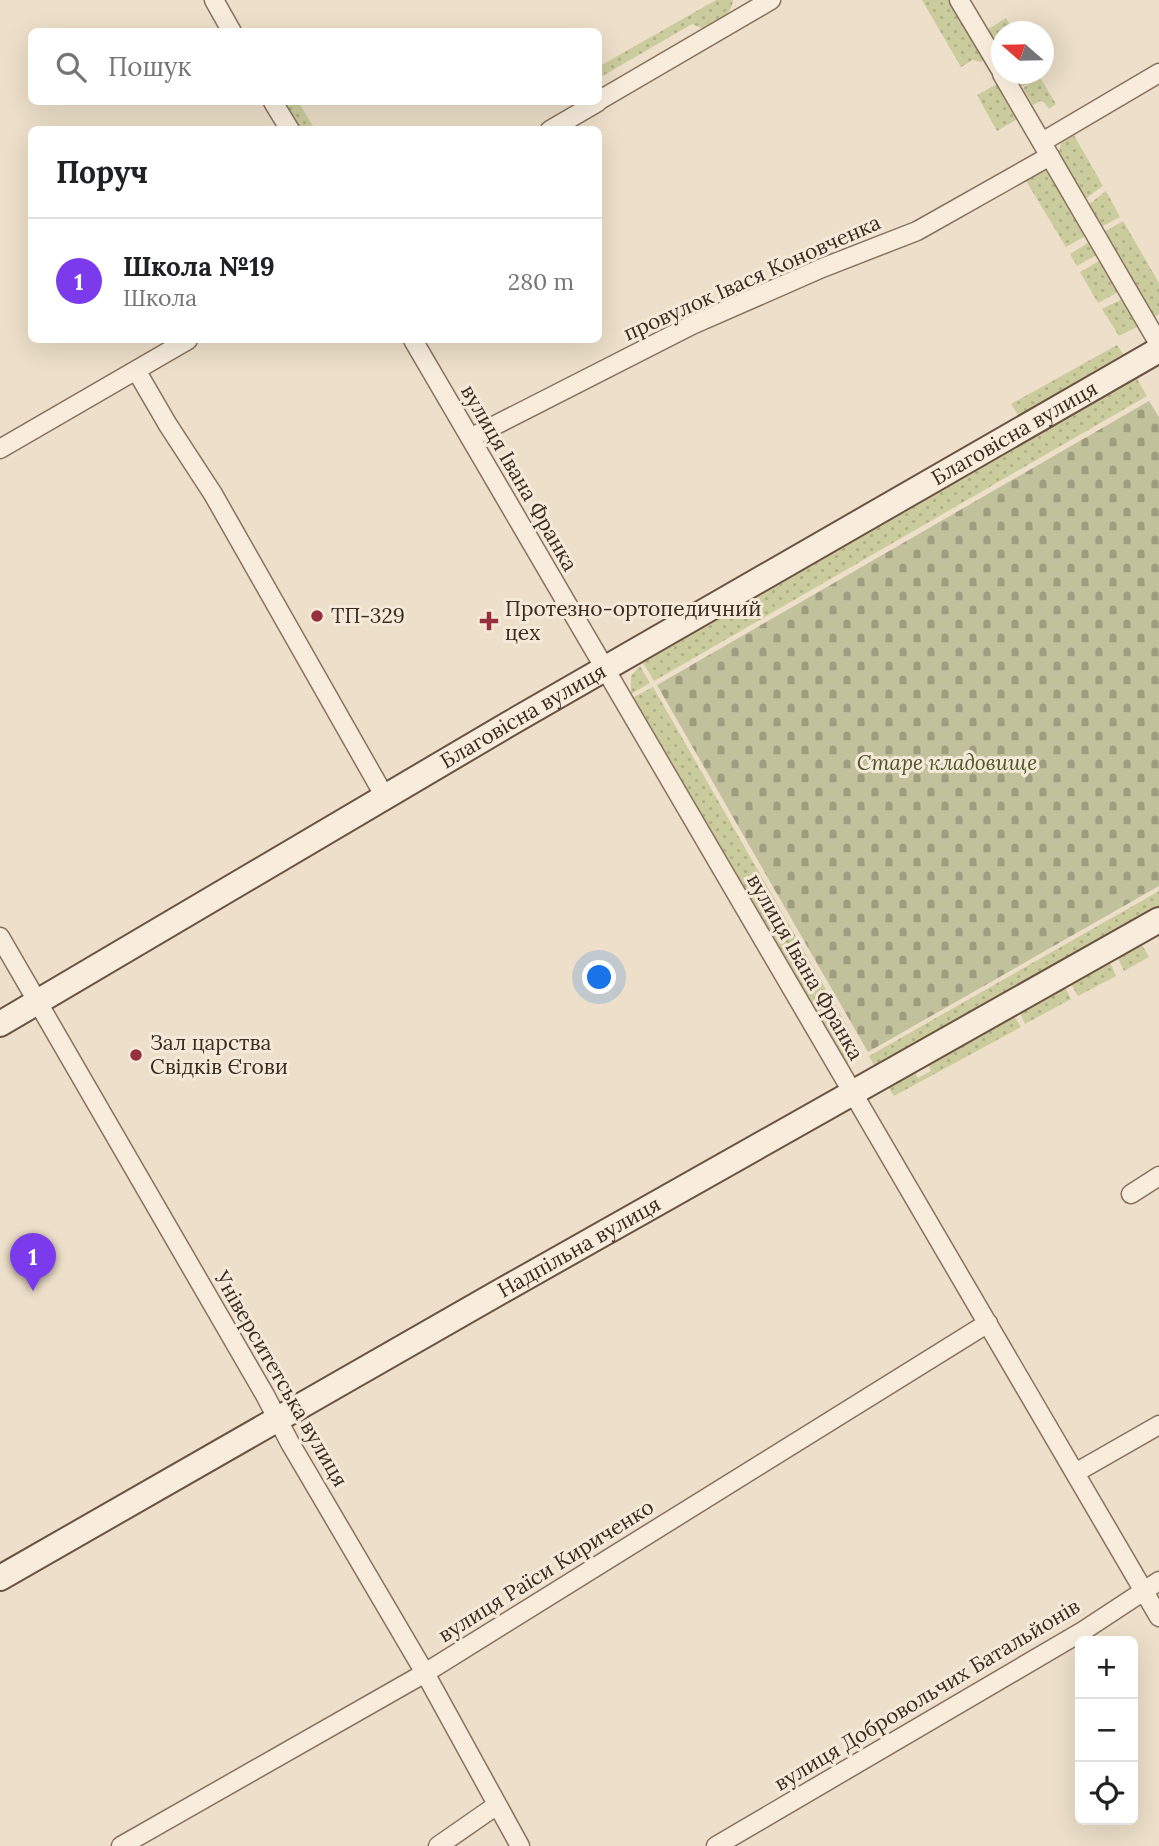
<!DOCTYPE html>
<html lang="uk">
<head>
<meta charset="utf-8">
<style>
  body { margin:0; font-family:Lora,serif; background:#f2f2f2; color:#202124 }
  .controls { position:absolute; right:21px; bottom:21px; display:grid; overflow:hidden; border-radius:10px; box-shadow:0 7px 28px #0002 }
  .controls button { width:63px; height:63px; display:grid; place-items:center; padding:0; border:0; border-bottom:2px solid #e0e0e0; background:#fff; color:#202124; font:35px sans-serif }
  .compass { position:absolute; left:991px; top:21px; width:63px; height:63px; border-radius:50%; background:#fff; box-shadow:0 7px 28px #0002; rotate:290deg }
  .you { position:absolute; left:600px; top:978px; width:24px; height:24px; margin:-18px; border:5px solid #fff; border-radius:50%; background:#1a73e8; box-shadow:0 0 0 10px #1a73e833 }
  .badge { display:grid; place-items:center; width:46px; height:46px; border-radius:50%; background:#7c3aed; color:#fff; font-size:23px; font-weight:700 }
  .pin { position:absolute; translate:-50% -58px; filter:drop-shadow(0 2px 4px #0008) }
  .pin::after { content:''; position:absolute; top:37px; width:24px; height:21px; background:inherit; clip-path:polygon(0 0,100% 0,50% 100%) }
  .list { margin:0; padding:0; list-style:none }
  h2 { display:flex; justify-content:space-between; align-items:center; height:91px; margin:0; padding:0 28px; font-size:30px }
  h2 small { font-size:23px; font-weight:400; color:#757577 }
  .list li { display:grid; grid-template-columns:46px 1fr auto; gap:21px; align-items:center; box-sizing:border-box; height:126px; padding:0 28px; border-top:2px solid #e0e0e0 }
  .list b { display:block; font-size:26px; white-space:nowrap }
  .list p { margin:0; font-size:23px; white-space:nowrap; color:#757577 }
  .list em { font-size:23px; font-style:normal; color:#757577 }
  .icon { flex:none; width:38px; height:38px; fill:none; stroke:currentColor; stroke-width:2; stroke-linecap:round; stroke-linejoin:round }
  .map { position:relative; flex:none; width:1159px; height:1846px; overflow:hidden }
  .search { position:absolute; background:#fff; box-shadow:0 7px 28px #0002; left:28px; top:28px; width:574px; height:77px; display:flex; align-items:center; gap:18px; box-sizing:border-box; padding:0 24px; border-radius:10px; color:#757577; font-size:26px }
  .panel { position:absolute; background:#fff; box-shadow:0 7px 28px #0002; left:28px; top:126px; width:574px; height:217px; border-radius:10px }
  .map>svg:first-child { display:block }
</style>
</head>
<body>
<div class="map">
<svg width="1159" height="1846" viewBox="0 0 1159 1846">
  <defs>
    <pattern id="grass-dots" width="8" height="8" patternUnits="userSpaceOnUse" patternTransform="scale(1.75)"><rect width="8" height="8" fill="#cbcc9d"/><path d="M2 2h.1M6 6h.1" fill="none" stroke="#afaf87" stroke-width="1.8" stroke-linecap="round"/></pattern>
    <pattern id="cemetery-stones" width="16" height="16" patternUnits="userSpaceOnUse" patternTransform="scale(1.75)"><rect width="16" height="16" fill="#c1c19c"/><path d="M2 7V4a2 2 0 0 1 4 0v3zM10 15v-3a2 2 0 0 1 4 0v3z" fill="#9e9d7f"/></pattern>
  </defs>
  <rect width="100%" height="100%" fill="#eddfc9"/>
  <path fill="url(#grass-dots)" d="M716,0H733C731,17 718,21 704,29L692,24L599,78L598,67Z
    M922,0H951L983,54V60L981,62L973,60L961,67Z
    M1006,18L1013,31L1002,32L1001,55L987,30Z
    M1014,74H1038L1056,104L1049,109L1044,102L1040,101L1033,105L1023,88L1037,79L1022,87Z
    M999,83L1019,118L997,131L977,95Z
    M287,102H298L315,129H301L288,108Z
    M1071,130L1103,186L1085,199L1059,152L1062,139Z
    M1044,169L1051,172L1087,235L1066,247L1023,176Z
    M1106,191L1120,217L1101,227L1088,205Z
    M1123,221L1159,283V314L1154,317L1104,232Z
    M1091,241L1098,254L1077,266L1070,254Z
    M1101,260L1120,291L1098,303L1080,272Z
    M1122,299L1125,300L1137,327L1119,336L1102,309Z
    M1117,345L1123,354L1018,415L1011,404Z
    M1137,379L1147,396L654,681L643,663Z
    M640,666L650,683L631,694V676Z
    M653,687L863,1054L846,1064L632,698Z
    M1159,891V906L874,1065L869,1056Z
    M1142,945L1149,957L1124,971L1118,958Z
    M1110,962L1116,976L1078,996L1071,984Z
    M1065,987L1071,999L1025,1024L1020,1013Z
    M1014,1016L1021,1027L894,1096L888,1087L914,1071L918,1078L931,1071L928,1064Z"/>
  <path fill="url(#cemetery-stones)" d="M1149,401L1159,417V886L868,1052L657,685Z"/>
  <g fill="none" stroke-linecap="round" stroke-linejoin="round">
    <defs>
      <path id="street" d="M214,0L232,32
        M959,0L1002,72
        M1002,74L1159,344
        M598,101L771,0
        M273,102L290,130
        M550,130L598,102
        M1042,142L1159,73
        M413,340L1159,1617
        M136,370L168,425L213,494L385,797
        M470,438L692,325L822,268L917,231L1050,156
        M0,449L188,340
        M0,937L265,1395L290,1443L425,1673L520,1846
        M1131,1194L1159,1176
        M1075,1473L1159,1425
        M121,1846L425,1673L988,1323
        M438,1846L497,1805
        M716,1846L1083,1631L1159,1581"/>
      <g id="secondary">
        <path id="s1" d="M0,1024L507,725L1159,350"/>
        <path id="s2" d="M0,1578L505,1289L1159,920"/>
      </g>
    </defs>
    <use href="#street" stroke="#89715e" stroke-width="21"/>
    <use href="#secondary" stroke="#6b5241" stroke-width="28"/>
    <use href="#street" stroke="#f8eddd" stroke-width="18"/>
    <use href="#secondary" stroke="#f8eddd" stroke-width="24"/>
  </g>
  <g fill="#96303c" stroke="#f5ead9" stroke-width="2.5">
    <circle cx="317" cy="616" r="7"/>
    <path d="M485.5 610.5h7v7h7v7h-7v7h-7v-7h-7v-7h7z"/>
    <circle cx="136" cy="1055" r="7"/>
  </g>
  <g text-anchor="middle" stroke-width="6" stroke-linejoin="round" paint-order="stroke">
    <g font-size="21" fill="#3b2b21" stroke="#f5ead9">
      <text transform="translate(752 278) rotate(-24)" y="7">провулок Івася Коновченка</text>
      <text dy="7" stroke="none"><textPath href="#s1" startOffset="1174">Благовісна вулиця</textPath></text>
      <text transform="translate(519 478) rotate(60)" y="7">вулиця Івана Франка</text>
      <text dy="7" stroke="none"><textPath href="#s1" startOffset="607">Благовісна вулиця</textPath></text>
      <text transform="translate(805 967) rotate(60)" y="7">вулиця Івана Франка</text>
      <text dy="7" stroke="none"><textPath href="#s2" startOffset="667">Надпільна вулиця</textPath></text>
      <text transform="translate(281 1379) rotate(60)" y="7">Університетська вулиця</text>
      <text transform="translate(546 1571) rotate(-32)" y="7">вулиця Раїси Кириченко</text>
      <text transform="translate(927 1695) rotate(-31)" y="7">вулиця Добровольчих Батальйонів</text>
    </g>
    <g font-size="21" fill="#3b2b21" stroke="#f5ead9" text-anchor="start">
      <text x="505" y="616">Протезно-ортопедичний<tspan x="505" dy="24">цех</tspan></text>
      <text x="331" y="623">ТП-329</text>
      <text x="150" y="1050">Зал царства<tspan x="150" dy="24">Свідків Єгови</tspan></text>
    </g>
    <g font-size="21" font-style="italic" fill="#505629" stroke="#f5ead9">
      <text x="947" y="770">Старе кладовище</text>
    </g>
  </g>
</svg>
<div class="controls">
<button>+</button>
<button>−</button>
<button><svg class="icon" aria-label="locate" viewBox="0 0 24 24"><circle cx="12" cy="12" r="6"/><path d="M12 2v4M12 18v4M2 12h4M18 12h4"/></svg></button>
</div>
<svg class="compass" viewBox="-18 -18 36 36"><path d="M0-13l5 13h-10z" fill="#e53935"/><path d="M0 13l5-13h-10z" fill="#757577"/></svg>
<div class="you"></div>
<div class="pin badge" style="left:33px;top:1291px">1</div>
<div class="search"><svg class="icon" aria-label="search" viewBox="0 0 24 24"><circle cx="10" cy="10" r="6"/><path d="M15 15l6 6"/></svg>Пошук</div>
<section class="panel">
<h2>Поруч<small></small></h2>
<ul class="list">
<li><span class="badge">1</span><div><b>Школа №19</b><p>Школа</p></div><em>280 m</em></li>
</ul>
</section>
</div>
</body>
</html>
